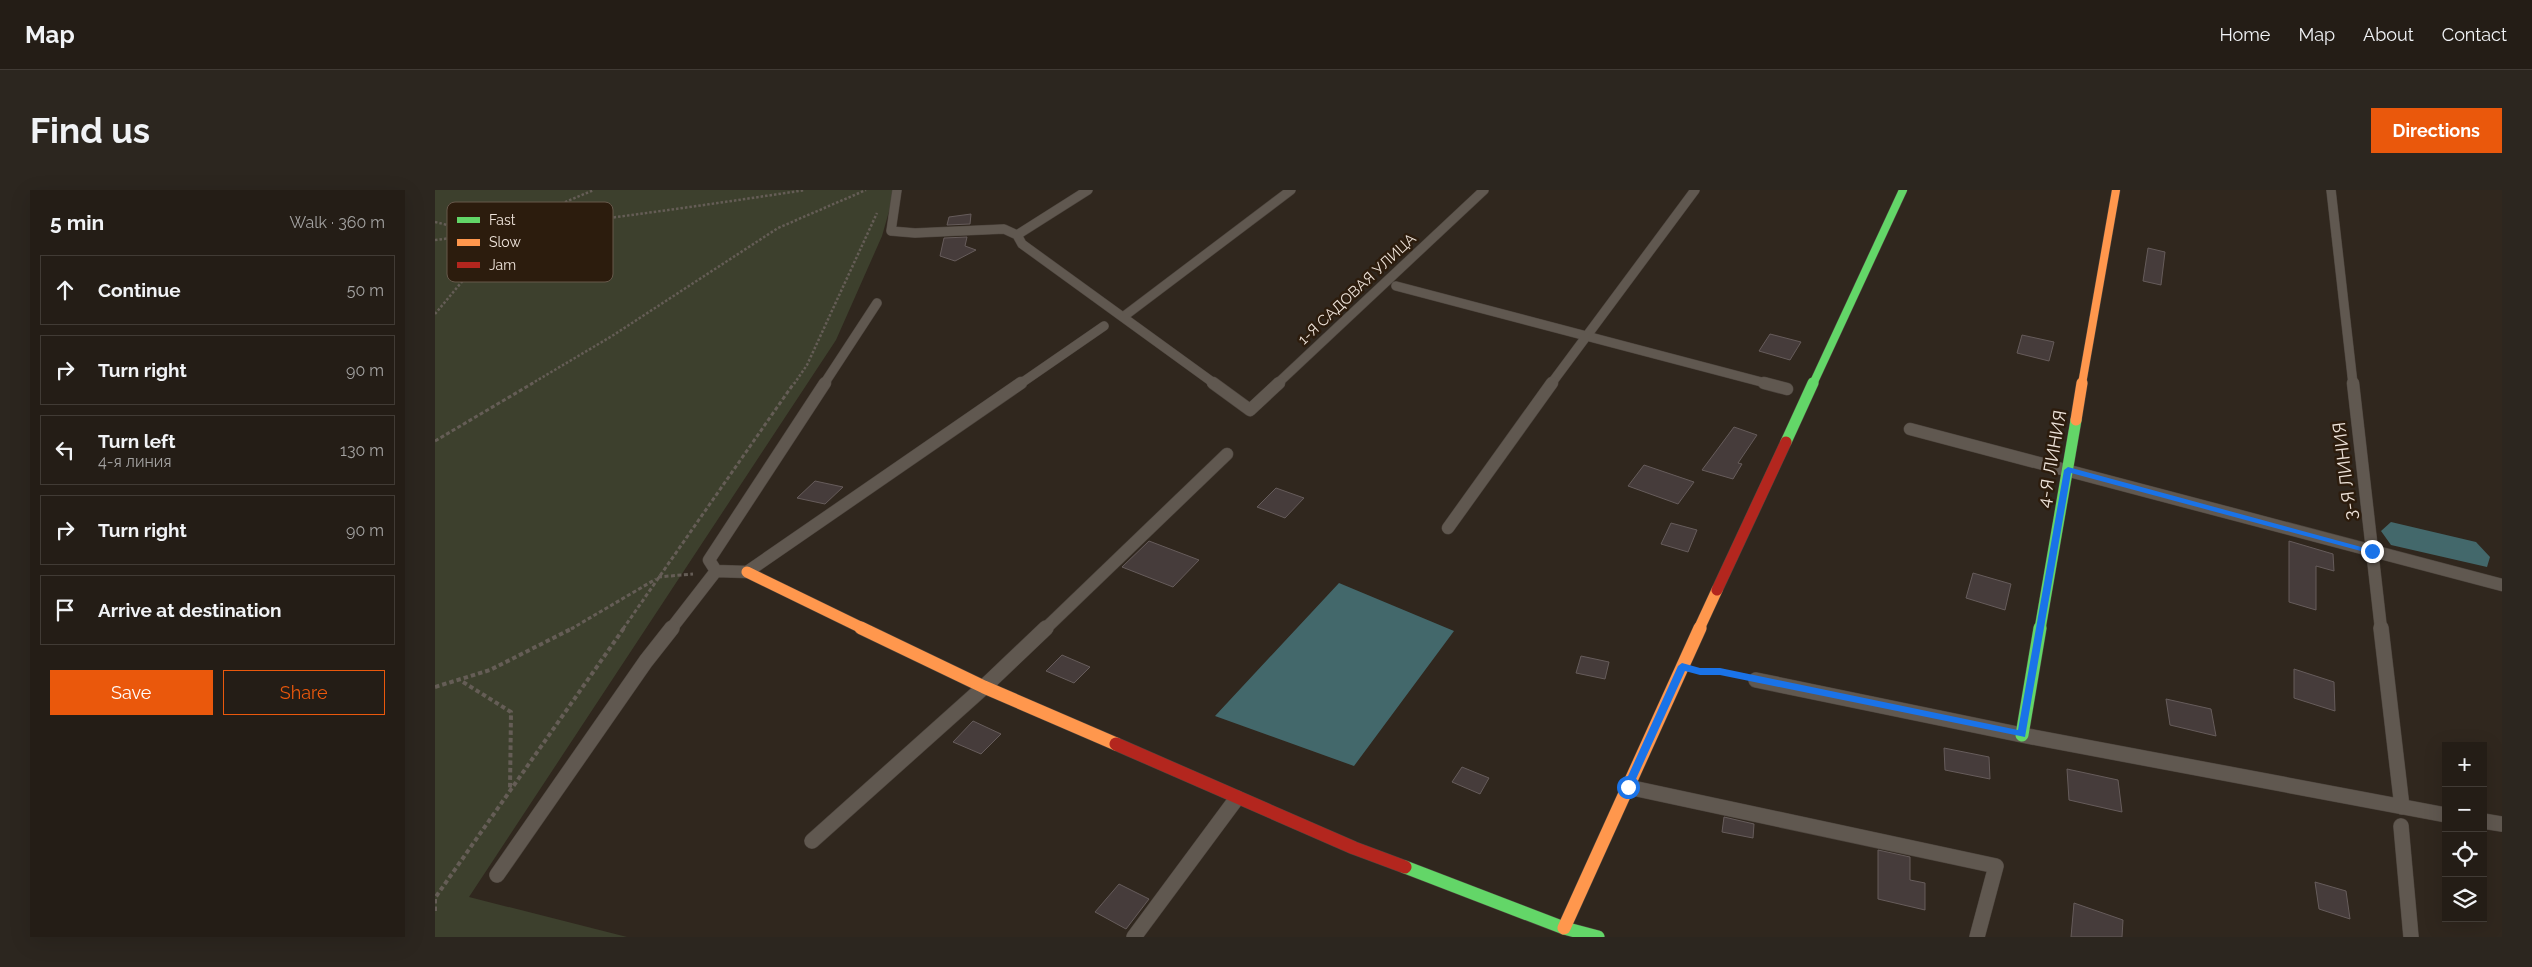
<!DOCTYPE html>
<html lang="en">
<head>
<meta charset="utf-8">
<style>
  body { margin:0; font-family:Raleway,sans-serif; background:#2c261f; color:#f1f3f6 }
  .controls { position:absolute; right:15px; bottom:15px; display:grid; overflow:hidden; border-radius:0px; box-shadow:0 5px 20px #0002 }
  .controls button { width:45px; height:45px; display:grid; place-items:center; padding:0; border:0; border-bottom:1px solid #413b35; background:#241d16; color:#f1f3f6; font:25px sans-serif }
  .stop { position:absolute; width:15px; height:15px; margin:-11px; border:4px solid #1a73e8; border-radius:50%; background:#fff }
  .stop.end { background:#1a73e8; border-color:#fff; box-shadow:0 1px 5px #0008 }
  .list { margin:0; padding:0; list-style:none }
  h2 { display:flex; justify-content:space-between; align-items:center; height:65px; margin:0; padding:0 20px; font-size:21px }
  h2 small { font-size:16px; font-weight:400; color:#a3a2a1 }
  .list li { display:grid; grid-template-columns:32px 1fr auto; gap:15px; align-items:center; box-sizing:border-box; height:70px; margin:0 10px 10px; padding:0 10px; border:1px solid #413b35; border-radius:0px }
  .list b { display:block; font-size:19px; white-space:nowrap }
  .list p { margin:0; font-size:16px; white-space:nowrap; color:#a3a2a1 }
  .list em { font-size:16px; font-style:normal; color:#a3a2a1 }
  .actions { display:flex; gap:10px; padding:15px 20px }
  .actions a { flex:1; padding:11px 0; border:1px solid #ea580c; border-radius:0px; text-align:center; font-size:18px; color:#ea580c }
  .actions .main { background:#ea580c; color:#fff }
  .icon { flex:none; width:28px; height:28px; fill:none; stroke:currentColor; stroke-width:2; stroke-linecap:round; stroke-linejoin:round }
  .map { position:relative; flex:none; width:2067px; height:747px; overflow:hidden; border-radius:0px }
  header { display:flex; align-items:center; gap:30px; box-sizing:border-box; height:70px; padding:0 25px; background:#241d16; border-bottom:1px solid #413b35 }
  header strong { font-size:24px }
  nav { display:flex; gap:28px; margin-inline-start:auto; font-size:18px }
  .intro { display:flex; align-items:center; justify-content:space-between; box-sizing:border-box; height:120px; padding:0 30px }
  h1 { margin:0; font-size:35px }
  .button { padding:12px 22px; border-radius:0px; background:#ea580c; color:#fff; font-size:18px; font-weight:700 }
  main { display:flex; gap:30px; padding:0 30px }
  aside { flex:1; background:#241d16; border-radius:0px; box-shadow:0 5px 20px #0002 }
  .map>svg:first-child { display:block }
</style>
</head>
<body>
<header>
<strong>Map</strong>
<nav><a>Home</a><a>Map</a><a>About</a><a>Contact</a></nav>
</header>
<div class="intro"><h1>Find us</h1><a class="button">Directions</a></div>
<main>
<aside>
<h2>5 min<small>Walk · 360 m</small></h2>
<ul class="list">
<li><svg class="icon" aria-label="ahead" viewBox="0 0 24 24"><path d="M12 20V5M6 11l6-6 6 6"/></svg><div><b>Continue</b></div><em>50 m</em></li>
<li><svg class="icon" aria-label="right" viewBox="0 0 24 24"><path d="M7 20v-9h11M14 6l5 5-5 5"/></svg><div><b>Turn right</b></div><em>90 m</em></li>
<li><svg class="icon" aria-label="left" viewBox="0 0 24 24"><path d="M17 20v-9H6M10 6l-5 5 5 5"/></svg><div><b>Turn left</b><p>4-я линия</p></div><em>130 m</em></li>
<li><svg class="icon" aria-label="right" viewBox="0 0 24 24"><path d="M7 20v-9h11M14 6l5 5-5 5"/></svg><div><b>Turn right</b></div><em>90 m</em></li>
<li><svg class="icon" aria-label="arrive" viewBox="0 0 24 24"><path d="M6 21V4h12l-3 4 3 4H6"/></svg><div><b>Arrive at destination</b></div></li>
</ul>
<div class="actions"><a class="main">Save</a><a>Share</a></div>
</aside>
<div class="map">
<svg width="2067" height="747" viewBox="0 0 2067 747">
  <rect width="100%" height="100%" fill="#30271e"/>
  <path fill="#3d402d" d="M0,0H460L447,46L401,150L34,707L192,747H0Z"/>
  <path fill="#43686b" d="M1956,332L2041,352L2055,367L2052,377L1956,355L1946,341Z
    M904,393L1019,441L919,576L780,526Z"/>
  <path fill="#463c3b" stroke="#665c5b" d="M536,24L535,34L512,35L514,27Z
    M532,47L530,56L541,60L520,71L505,66L509,48Z
    M1713,58L1730,62L1726,95L1708,91Z
    M1335,144L1366,152L1355,170L1324,161Z
    M1587,145L1619,152L1614,171L1582,163Z
    M1299,237L1322,245L1303,273L1307,274L1298,289L1267,280Z
    M1209,275L1259,292L1243,314L1193,296Z
    M380,291L408,297L390,314L362,308Z
    M841,298L869,308L850,328L822,317Z
    M1236,333L1262,340L1253,362L1226,354Z
    M714,351L764,370L738,397L687,377Z
    M1854,351L1898,364L1899,381L1881,376V420L1854,412Z
    M1538,383L1576,394L1570,420L1531,408Z
    M627,465L655,477L639,493L611,481Z
    M1146,466L1174,472L1170,489L1141,483Z
    M1859,479L1899,492L1900,521L1859,508Z
    M1731,509L1776,519L1781,546L1735,535Z
    M538,531L566,544L546,564L518,552Z
    M1509,558L1554,567L1555,589L1510,580Z
    M1027,577L1054,588L1045,604L1017,592Z
    M1632,579L1683,590L1687,622L1634,610Z
    M1289,627L1319,634L1318,648L1287,642Z
    M1443,660L1475,667V690L1490,693V720L1443,709Z
    M1880,692L1911,701L1915,729L1884,719Z
    M684,694L714,709L691,739L660,722Z
    M1639,713L1688,730L1687,747H1636Z"/>
  <g fill="none" stroke-linecap="round" stroke-linejoin="round">
    <defs>
      <path id="lane-far2" d="M462,0L456,41L480,43L569,39L582,45L587,54L780,194
        M1896,0L1918,194
        M582,45L653,0
        M961,96L1334,194
        M688,127L856,0
        M389,194L442,113
        M585,194L669,136
        M842,194L1049,0
        M1116,194L1260,0"/>
      <path id="lane-far1" d="M390,193L274,370L281,381L312,382L586,193
        M778,193L815,220L844,193
        M1329,193L1352,199
        M1918,193L1946,439
        M1475,239L2067,395
        M1013,338L1117,193
        M236,439L281,381
        M610,439L792,264"/>
      <path id="lane" d="M1946,438L1967,617
        M1321,490L1587,545L2011,625
        M1193,597L1561,676L1542,747
        M2048,631L2067,634
        M1966,636L1976,747
        M377,651L549,497L611,438
        M62,685L211,471L237,438
        M699,747L802,608"/>
      <path id="fast-far2" d="M1378,194L1468,0"/>
      <path id="fast-far1" d="M1351,252L1378,193
        M1605,439L1641,230"/>
      <path id="fast" d="M1587,545L1605,438
        M970,677L1129,738L1163,747"/>
      <path id="slow-far2" d="M1647,194L1681,0"/>
      <path id="slow-far1" d="M1641,230L1647,193
        M312,382L429,439
        M1264,439L1282,400"/>
      <path id="slow" d="M426,438L549,497L681,554
        M1129,738L1265,438"/>
      <path id="jam-far1" d="M1282,400L1351,252"/>
      <path id="jam" d="M681,554L919,658L970,677"/>
    </defs>
    <use href="#lane-far2" stroke="#4d453e" stroke-width="10"/>
    <use href="#lane-far1" stroke="#4d453e" stroke-width="13"/>
    <use href="#lane" stroke="#4d453e" stroke-width="16"/>
    <use href="#fast-far2" stroke="#4d453e" stroke-width="9"/>
    <use href="#fast-far1" stroke="#4d453e" stroke-width="12"/>
    <use href="#fast" stroke="#4d453e" stroke-width="14"/>
    <use href="#slow-far2" stroke="#4d453e" stroke-width="9"/>
    <use href="#slow-far1" stroke="#4d453e" stroke-width="12"/>
    <use href="#slow" stroke="#4d453e" stroke-width="14"/>
    <use href="#jam-far1" stroke="#4d453e" stroke-width="12"/>
    <use href="#jam" stroke="#4d453e" stroke-width="14"/>
    <path stroke="#655d56" stroke-width="2.5" stroke-dasharray="2.5 2" stroke-linecap="butt" d="M0,32L41,42
      M0,50C124,35 247,19 370,0
      M0,124L65,46L82,32L159,0
      M96,194L177,146L343,38L431,0
      M359,194L372,175L442,23"/>
    <path stroke="#655d56" stroke-width="3" stroke-dasharray="4 2.5" stroke-linecap="butt" d="M0,251L98,193
      M223,387L258,384
      M136,439L221,389
      M188,439L359,193"/>
    <path stroke="#655d56" stroke-width="4" stroke-dasharray="4.5 3" stroke-linecap="butt" d="M1269,482L1285,481L1305,486
      M28,492L76,522L75,599
      M0,497L55,480L138,438
      M0,721V708L189,438"/>
    <use href="#lane-far2" stroke="#605850" stroke-width="9"/>
    <use href="#lane-far1" stroke="#605850" stroke-width="12"/>
    <use href="#lane" stroke="#605850" stroke-width="15"/>
    <use href="#fast-far2" stroke="#63d668" stroke-width="8"/>
    <use href="#fast-far1" stroke="#63d668" stroke-width="11"/>
    <use href="#fast" stroke="#63d668" stroke-width="13"/>
    <use href="#slow-far2" stroke="#ff974d" stroke-width="8"/>
    <use href="#slow-far1" stroke="#ff974d" stroke-width="11"/>
    <use href="#slow" stroke="#ff974d" stroke-width="13"/>
    <use href="#jam-far1" stroke="#b3261e" stroke-width="11"/>
    <use href="#jam" stroke="#b3261e" stroke-width="13"/>
  </g>
  <path fill="#1a73e8" d="M1633,277L1941,361L1937,364L1636,283L1590,547L1285,485H1265L1250,481L1196,600H1189L1188,597L1243,476L1247,473L1265,478H1285L1583,540L1629,280Z"/>
  <g text-anchor="middle" stroke-width="5" stroke-linejoin="round" paint-order="stroke">
    <g font-size="15" fill="#efe4db" stroke="#2c1c0d">
      <text transform="translate(922 99) rotate(-43)" y="5">1-Я САДОВАЯ УЛИЦА</text>
    </g>
    <g font-size="18" fill="#efe4db" stroke="#2c1c0d">
      <text transform="translate(1617 269) rotate(-80)" y="6">4-Я ЛИНИЯ</text>
      <text transform="translate(1910 281) rotate(-97)" y="6">3-Я ЛИНИЯ</text>
    </g>
  </g>
  <rect x="12" y="12" width="166" height="80" rx="8" fill="#2c1c0d" stroke="#66584b" stroke-width="1"/>
  <rect x="22" y="27" width="23" height="6" fill="#63d668"/>
  <rect x="22" y="49" width="23" height="7" fill="#ff974d"/>
  <rect x="22" y="72" width="23" height="6" fill="#b3261e"/>
  <g font-size="14" fill="#efe4db">
    <text x="54" y="35">Fast</text>
    <text x="54" y="57">Slow</text>
    <text x="54" y="80">Jam</text>
  </g>
</svg>
<div class="controls">
<button>+</button>
<button>−</button>
<button><svg class="icon" aria-label="locate" viewBox="0 0 24 24"><circle cx="12" cy="12" r="6"/><path d="M12 2v4M12 18v4M2 12h4M18 12h4"/></svg></button>
<button><svg class="icon" aria-label="layers" viewBox="0 0 24 24"><path d="M12 4l9 5-9 5-9-5zM3 14l9 5 9-5"/></svg></button>
</div>
<div class="stop" style="left:1193px;top:597px"></div>
<div class="stop end" style="left:1937px;top:361px"></div>
</div>
</main>
</body>
</html>
